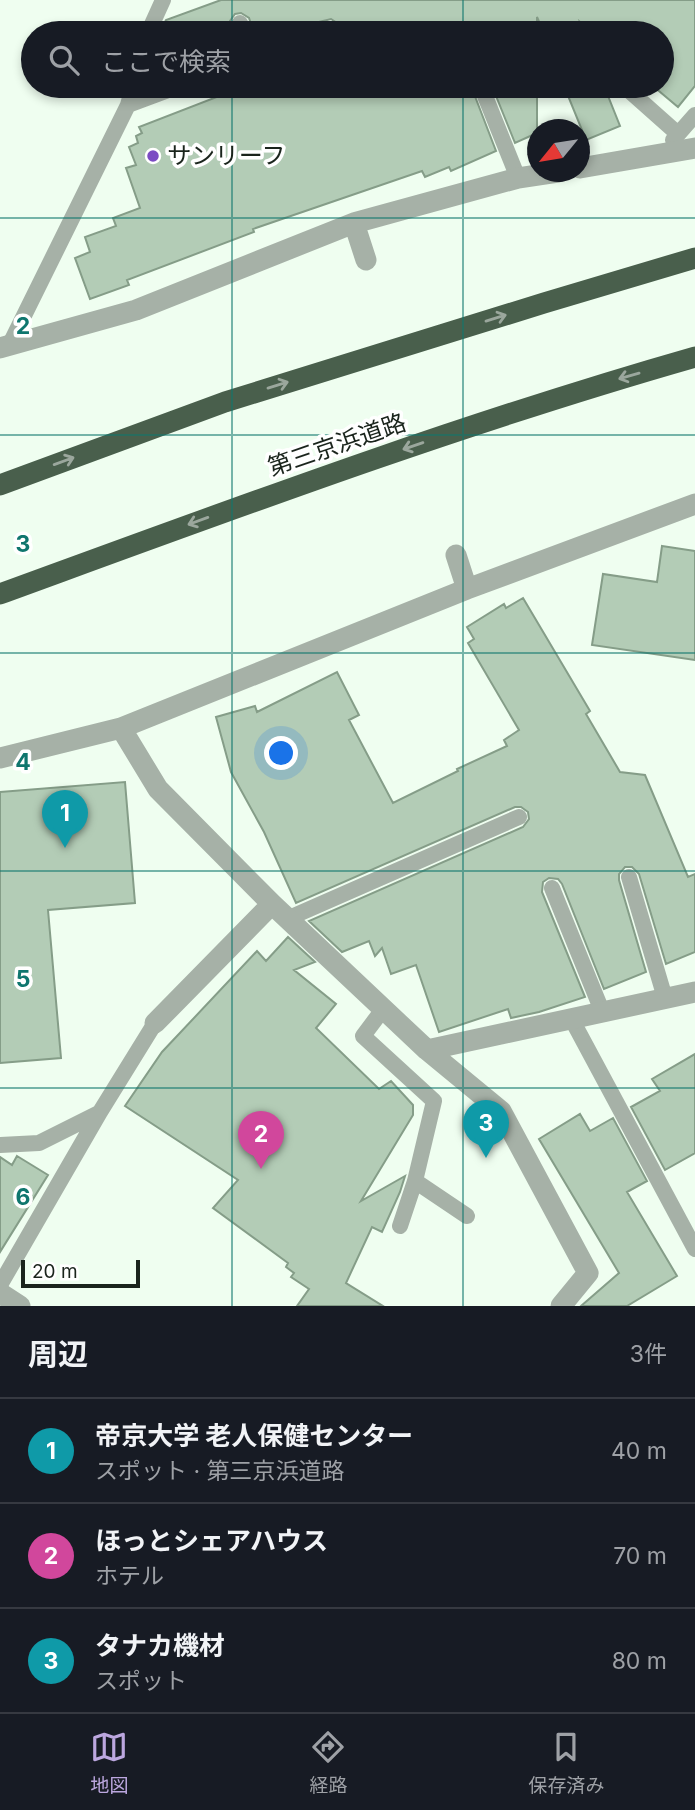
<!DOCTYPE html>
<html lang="ja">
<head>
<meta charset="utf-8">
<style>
  body { margin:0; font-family:Inter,"Noto Sans JP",sans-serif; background:#20242c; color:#f1f3f6 }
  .compass { position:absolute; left:527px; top:119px; width:63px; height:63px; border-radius:50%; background:#171b24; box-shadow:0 4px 10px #0003; rotate:240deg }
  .scale { position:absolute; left:21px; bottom:18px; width:119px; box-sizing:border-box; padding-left:7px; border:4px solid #1a241c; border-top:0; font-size:19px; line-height:24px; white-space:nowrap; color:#1a241c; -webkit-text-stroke:5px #fff; paint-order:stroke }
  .you { position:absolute; left:282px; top:754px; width:24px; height:24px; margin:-18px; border:5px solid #fff; border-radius:50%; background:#1a73e8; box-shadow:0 0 0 10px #1a73e833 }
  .badge { display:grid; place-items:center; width:46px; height:46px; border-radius:50%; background:#bca7df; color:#fff; font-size:23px; font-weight:700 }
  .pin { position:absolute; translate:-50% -58px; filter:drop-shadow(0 2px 4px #0008) }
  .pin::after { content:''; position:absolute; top:37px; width:24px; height:21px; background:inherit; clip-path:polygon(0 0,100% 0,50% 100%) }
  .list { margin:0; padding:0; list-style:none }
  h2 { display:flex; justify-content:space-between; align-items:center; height:91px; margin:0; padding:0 28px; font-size:30px }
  h2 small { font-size:23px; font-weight:400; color:#9ea1a6 }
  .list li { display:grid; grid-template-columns:46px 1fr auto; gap:21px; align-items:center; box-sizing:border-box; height:105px; padding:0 28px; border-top:2px solid #363941 }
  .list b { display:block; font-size:26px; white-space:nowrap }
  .list p { margin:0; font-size:23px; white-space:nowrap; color:#9ea1a6 }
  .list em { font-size:23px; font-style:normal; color:#9ea1a6 }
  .icon { flex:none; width:38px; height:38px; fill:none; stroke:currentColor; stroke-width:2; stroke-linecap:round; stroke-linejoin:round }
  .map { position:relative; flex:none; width:695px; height:1306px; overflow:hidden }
  .search { position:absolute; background:#171b24; box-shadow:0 4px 10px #0003; left:21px; right:21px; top:21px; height:77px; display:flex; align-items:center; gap:18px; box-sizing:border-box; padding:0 24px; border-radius:38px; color:#9ea1a6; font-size:26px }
  .sheet { height:406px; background:#171b24 }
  nav { display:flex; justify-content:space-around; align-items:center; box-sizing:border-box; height:98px; border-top:2px solid #363941; background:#171b24; font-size:19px; color:#9ea1a6 }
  nav a { display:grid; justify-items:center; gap:4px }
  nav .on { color:#bca7df }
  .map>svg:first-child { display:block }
</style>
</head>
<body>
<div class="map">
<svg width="695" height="1306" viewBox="0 0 695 1306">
  <rect width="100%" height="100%" fill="#effef0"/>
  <path fill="#b3ccb6" stroke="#859d88" stroke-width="2" d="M221,0H695V86L678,107L653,86H662V33H593L580,22L584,33H544L537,17V33H339L340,25L331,19L315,23L311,27L309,33H254L249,18L241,13L235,14L230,21L233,33H159L166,20Z
    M245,86H471L496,151L451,171L449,167L425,177L422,171L253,229L254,232L127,280L129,285L90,299L75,258L90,252L85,237L116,226L113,218L140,208L126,168L136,165L129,147L138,143L136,136L142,133L139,127Z
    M492,86H537V133L515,143Z
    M564,86H604L620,126L586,140Z
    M662,546L695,551V660L592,645L603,574L657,582Z
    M523,598L590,711L586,714L620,772L645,775L688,877L695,874V952L666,964L639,874L632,867H625L619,874V880L646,972L604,989L562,884L558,879L549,878L543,882L542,892L585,997L539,1012L511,1018L508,1009L439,1032L416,965L391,974L382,948L375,956L369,941L342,952L309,921L523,827L529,819L528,812L521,807H515L296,903L264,832L231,772L216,717L255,706L257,712L337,672L359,715L349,720L393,803L458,771L457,769L507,746L504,740L519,730L468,643L474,639L467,627L504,604L506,608Z
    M125,782L135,903L48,910L61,1058L0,1063V792Z
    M288,937L315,962L294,970L336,1004L316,1028L379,1089L391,1081L413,1105V1115L361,1201L405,1176L400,1192L382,1232L372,1227L346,1283L383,1306H297L309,1289L291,1277L294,1273L286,1267L288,1263L213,1208L238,1180L125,1106L162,1052L257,951L266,961Z
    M695,1054V1153L665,1170L631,1107L660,1091L652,1079Z
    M580,1114L590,1131L613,1118L647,1181L627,1192L677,1276L627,1306H581L619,1273L539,1139Z
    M17,1156L48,1175L0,1252V1157L12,1165Z"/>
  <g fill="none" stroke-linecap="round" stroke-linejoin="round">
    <path stroke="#a6b1a7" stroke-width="16" d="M240,23L244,33
      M148,33L163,0
      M319,33L330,29
      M481,86L518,178
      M624,86L678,134
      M128,105L179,86
      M673,140L695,115
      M9,346L128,105L133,86
      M629,877L665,998
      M552,888L602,1011
      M289,918L519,817
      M384,1008L363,1036L434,1101L415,1181L400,1226
      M571,1018L695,1249
      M0,1145L39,1143L99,1113
      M415,1181L467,1216
      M0,1285L100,1112L155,1023"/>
    <path stroke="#a6b1a7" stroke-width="21" d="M580,168L695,148
      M354,223L366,260
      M0,348L136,310L354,223L518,178L558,172
      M456,555L467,589
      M121,728L158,789L272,904L427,1050L501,1111L588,1273L561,1306
      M0,758L121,728L467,589L695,504
      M155,1023L272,904
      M427,1050L695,992
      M0,1293L20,1306"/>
    <path stroke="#495f4c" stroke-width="21" d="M0,485L225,402L544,303L695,258
      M0,594C230,510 460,424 695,357"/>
  </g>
  <defs><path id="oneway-shaft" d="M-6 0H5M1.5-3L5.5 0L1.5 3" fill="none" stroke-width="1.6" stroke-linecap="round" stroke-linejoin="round" transform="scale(1.75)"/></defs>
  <g stroke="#9ba79d">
    <use href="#oneway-shaft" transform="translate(496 318) rotate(-17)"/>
    <use href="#oneway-shaft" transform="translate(629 376) rotate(164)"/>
    <use href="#oneway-shaft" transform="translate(278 385) rotate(-17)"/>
    <use href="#oneway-shaft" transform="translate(413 446) rotate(161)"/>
    <use href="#oneway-shaft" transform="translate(64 461) rotate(-20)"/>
    <use href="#oneway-shaft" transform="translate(198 521) rotate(160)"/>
  </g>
  <path fill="none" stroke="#0f766e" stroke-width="2" stroke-opacity="0.55" d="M232,0V33M463,0V33M232,86V1306M463,86V1306M0,218H695M0,435H695M0,653H695M0,871H695M0,1088H695"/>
  <circle fill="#7b4bc3" stroke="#fff" stroke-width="2.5" cx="153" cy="156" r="7"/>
  <g text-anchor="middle" stroke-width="7" stroke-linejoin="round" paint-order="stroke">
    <g font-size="24" fill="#1a241c" stroke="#fff" text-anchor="start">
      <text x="167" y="164">サンリーフ</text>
    </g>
    <g font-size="24" fill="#1a241c" stroke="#fff">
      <text transform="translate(337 445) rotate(-19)" y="8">第三京浜道路</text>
    </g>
  </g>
  <g font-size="23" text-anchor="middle" font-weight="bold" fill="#0f766e" stroke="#fff" stroke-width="7" stroke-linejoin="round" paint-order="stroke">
    <text x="23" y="334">2</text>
    <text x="23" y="552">3</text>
    <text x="23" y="770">4</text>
    <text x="23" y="987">5</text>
    <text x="23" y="1205">6</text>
  </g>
</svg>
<svg class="compass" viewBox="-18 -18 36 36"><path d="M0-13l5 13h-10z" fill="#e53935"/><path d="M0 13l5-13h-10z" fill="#9ea1a6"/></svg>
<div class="scale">20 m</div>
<div class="you"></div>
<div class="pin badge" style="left:65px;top:848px;background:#0f9aa8">1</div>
<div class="pin badge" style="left:261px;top:1169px;background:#d1479c">2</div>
<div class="pin badge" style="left:486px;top:1158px;background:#0f9aa8">3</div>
<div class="search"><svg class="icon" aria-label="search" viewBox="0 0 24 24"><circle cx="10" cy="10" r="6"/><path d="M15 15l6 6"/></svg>ここで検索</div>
</div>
<section class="sheet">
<h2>周辺<small>3件</small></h2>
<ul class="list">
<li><span class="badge" style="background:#0f9aa8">1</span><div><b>帝京大学 老人保健センター</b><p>スポット · 第三京浜道路</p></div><em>40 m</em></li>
<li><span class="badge" style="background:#d1479c">2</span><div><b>ほっとシェアハウス</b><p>ホテル</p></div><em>70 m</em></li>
<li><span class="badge" style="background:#0f9aa8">3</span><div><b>タナカ機材</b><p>スポット</p></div><em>80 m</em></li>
</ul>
</section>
<nav>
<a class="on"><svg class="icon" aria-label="map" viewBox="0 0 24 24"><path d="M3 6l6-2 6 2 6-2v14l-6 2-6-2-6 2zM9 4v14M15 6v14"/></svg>地図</a>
<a><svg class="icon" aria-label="directions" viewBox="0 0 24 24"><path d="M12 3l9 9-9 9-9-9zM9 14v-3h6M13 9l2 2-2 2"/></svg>経路</a>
<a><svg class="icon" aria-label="saved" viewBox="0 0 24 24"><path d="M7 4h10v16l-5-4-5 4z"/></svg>保存済み</a>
</nav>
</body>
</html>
